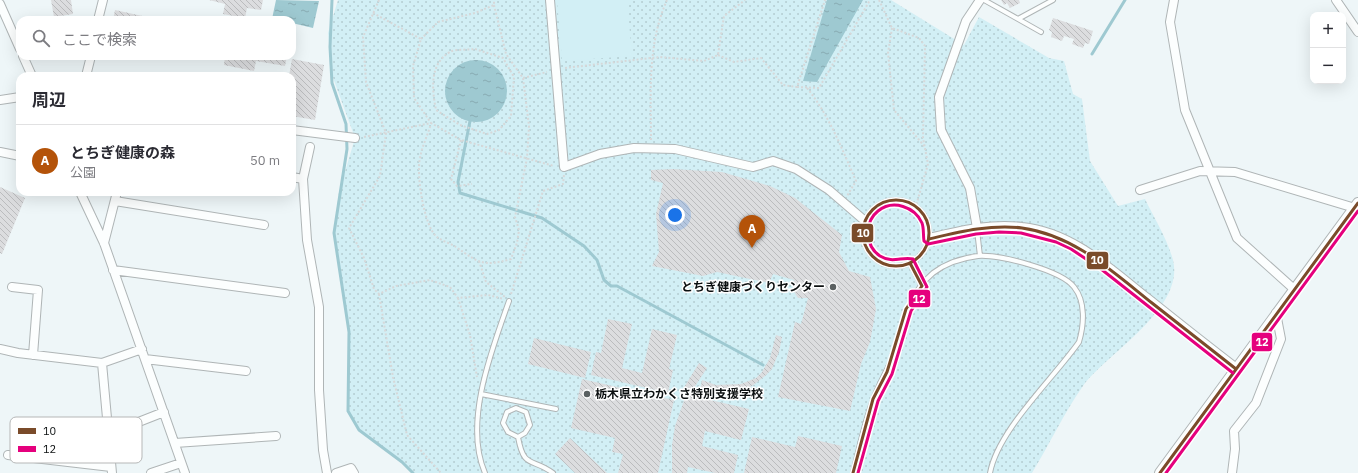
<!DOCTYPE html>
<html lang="ja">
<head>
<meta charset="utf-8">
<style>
  body { margin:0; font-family:"IBM Plex Sans","Noto Sans JP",sans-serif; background:#f2f2f3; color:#2b2b33 }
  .controls { position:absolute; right:12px; top:12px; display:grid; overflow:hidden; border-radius:8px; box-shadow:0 4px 16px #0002 }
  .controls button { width:36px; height:36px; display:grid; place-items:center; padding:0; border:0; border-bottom:1px solid #e1e1e2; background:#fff; color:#2b2b33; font:20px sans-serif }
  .you { position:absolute; left:675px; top:215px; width:14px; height:14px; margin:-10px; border:3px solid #fff; border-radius:50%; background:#1a73e8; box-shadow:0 0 0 6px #1a73e833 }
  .badge { display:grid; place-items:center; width:26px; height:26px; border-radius:50%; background:#b45309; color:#fff; font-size:13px; font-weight:700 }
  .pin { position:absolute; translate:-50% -33px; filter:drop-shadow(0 1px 2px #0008) }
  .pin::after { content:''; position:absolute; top:21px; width:14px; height:12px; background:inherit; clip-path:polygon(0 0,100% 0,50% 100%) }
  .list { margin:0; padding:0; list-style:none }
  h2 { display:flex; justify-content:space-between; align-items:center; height:52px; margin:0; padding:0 16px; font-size:17px }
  h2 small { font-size:13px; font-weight:400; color:#7c7c81 }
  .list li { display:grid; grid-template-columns:26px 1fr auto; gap:12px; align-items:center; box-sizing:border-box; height:72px; padding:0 16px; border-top:1px solid #e1e1e2 }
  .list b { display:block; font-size:15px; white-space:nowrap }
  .list p { margin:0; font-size:13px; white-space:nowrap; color:#7c7c81 }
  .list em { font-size:13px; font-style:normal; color:#7c7c81 }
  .icon { flex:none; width:22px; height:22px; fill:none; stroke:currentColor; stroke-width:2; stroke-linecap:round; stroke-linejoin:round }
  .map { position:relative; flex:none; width:1358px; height:473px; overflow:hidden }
  .search { position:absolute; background:#fff; box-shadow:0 4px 16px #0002; left:16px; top:16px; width:280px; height:44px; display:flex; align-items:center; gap:10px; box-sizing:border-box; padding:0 14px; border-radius:12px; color:#7c7c81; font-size:15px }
  .panel { position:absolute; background:#fff; box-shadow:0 4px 16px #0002; left:16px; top:72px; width:280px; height:124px; border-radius:12px }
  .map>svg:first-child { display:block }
</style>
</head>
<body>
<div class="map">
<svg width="1358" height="473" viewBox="0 0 1358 473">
  <defs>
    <pattern id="grass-dots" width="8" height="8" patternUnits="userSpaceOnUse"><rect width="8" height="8" fill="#d2eff5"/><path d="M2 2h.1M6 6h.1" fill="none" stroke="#b3ccd1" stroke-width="1.8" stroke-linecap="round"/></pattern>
    <pattern id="water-ripples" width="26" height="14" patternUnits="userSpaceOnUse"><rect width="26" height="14" fill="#9ec9d1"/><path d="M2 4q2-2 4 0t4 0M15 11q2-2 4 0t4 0" fill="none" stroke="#87abb2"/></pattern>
    <pattern id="building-back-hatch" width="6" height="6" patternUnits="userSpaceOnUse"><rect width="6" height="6" fill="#dcdddf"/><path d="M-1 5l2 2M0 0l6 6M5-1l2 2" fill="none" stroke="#bbbcbe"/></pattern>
  </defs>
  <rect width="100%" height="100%" fill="#eef6f8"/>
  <path fill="url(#grass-dots)" d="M338,0H891L964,45L979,17L1049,58L1064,61L1073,94L1082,99L1090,161L1118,206L1145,199C1154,218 1167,238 1173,260C1185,309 1107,353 1083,386C1064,413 1049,445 1032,473H415L359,430L348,411L349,332L334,233L339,192L355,138L332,75L328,33Z"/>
  <path fill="#d2eff5" d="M557,0H627L632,56L562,61Z"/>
  <path fill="url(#water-ripples)" d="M276,0L319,1L313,28L292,23V20L272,19Z
    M827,0H863L817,82L803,81Z
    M445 91a31 31 0 1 1 62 0a31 31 0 1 1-62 0Z"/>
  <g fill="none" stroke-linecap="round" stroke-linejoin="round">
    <path stroke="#9ec9d1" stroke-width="3" d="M332,0L330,47L332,83L346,124L347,149L334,233L349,332L348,411L359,430L402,462L413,473
      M1092,54L1125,0
      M470,121L458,182L460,193L542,218L584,246L597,260L604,280L611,286H617L763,365"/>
  </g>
  <path fill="url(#building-back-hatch)" d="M51,0H71L73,14L54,17Z
    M209,0H263L261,10L247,8L245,18L223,14L225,4Z
    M1001,0H1019L1020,3L1010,8L1007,3L1004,5Z
    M115,10L156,19V20H113Z
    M1053,18L1093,31L1089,44L1085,43L1083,48L1072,44L1074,39L1064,36L1062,41L1051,37L1052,32L1049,30Z
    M225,56H287L285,66L256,61L254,71L224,65Z
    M292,59L324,65L315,120L292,116V76H289Z
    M673,169L722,172L770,186L795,198L842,235L839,252L849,271L870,277L876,309L870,342L861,364L850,411L778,397L795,322L801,324L808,298H798L793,290L794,280L773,274L769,283L717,272L703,276L652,266L659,252L656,214L663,183L651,180V170Z
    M0,187L25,198L2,254L0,253Z
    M608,319L632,324L622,368L642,373L652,329L677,335L669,369L673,370L668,393L591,375L596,352L601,353Z
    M776,335L782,337L779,352L772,369L765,376L752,386L742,390L716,391L706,388L702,398L749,409L741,440L705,431L702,446L738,455L734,473H715L688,467L687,473H672V445L675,426L687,392L683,389L699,363L707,368L694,388L700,390L702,380L716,385L741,384L756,378L762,372L770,358Z
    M534,338L591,352L585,378L528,364Z
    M582,379L674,400L658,473H618L623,454L612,452L615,438L571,428Z
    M798,436L842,446L836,473H744L752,437L795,447Z
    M570,438L607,473H575L555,454Z"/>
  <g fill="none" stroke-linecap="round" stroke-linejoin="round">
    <defs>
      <path id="service" d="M984,0L1018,19L1053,0
        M1018,19L1041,32
        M863 233a33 33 0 1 1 66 0a33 33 0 1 1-66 0Z
        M977,230L980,256
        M910,263L922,286
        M481,394L556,409
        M516,408L526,412L530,425L525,433L518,437L508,432L503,423L507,412Z
        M518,437C524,470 532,457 553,473
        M485,473C463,423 492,349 509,301
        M853,473C859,449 864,423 873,400C878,385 887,371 893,356C904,325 905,297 933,273C946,263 962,258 978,256C998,254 1061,270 1074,287C1086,302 1084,325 1079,342C1053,379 998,430 990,473"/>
      <path id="minor" d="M550,0L564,167L600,154L634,148L675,149L753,167L773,161L796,169L829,190L865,221
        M1174,0L1170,22L1185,110L1237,238L1295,290
        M1336,0L1358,32
        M0,4L20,49
        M98,20L103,0
        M23,56L32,76
        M86,76L91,56
        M0,100L20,97
        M292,130L355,138
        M310,147L303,179L307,240L319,307V390L323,450L327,473
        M0,152L20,156
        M292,177L303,179
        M1140,190L1200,171L1235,172L1358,209
        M80,192L104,243L185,473
        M115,201L264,225
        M977,228L970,188L941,130L939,97L966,21L980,0
        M104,243L117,192
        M113,270L285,293
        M12,287L38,290L33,355
        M0,349L18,353L102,363L142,349
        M145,359L246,371
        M102,363L112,473
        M108,434L164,412
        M175,443L276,436
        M8,455L111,467
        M151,473L181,463
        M336,473L351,468L354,473
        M1232,473L1235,449L1234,431L1256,403L1281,339L1276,313"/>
      <path id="tertiary" d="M929,239C960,232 990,224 1022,228C1072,233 1110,270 1147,299C1177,323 1206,346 1236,369
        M1160,473L1358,203"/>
    </defs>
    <use href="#service" stroke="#afb5b6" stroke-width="6"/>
    <use href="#minor" stroke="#afb5b6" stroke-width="10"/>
    <use href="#tertiary" stroke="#afb5b6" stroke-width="12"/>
    <path stroke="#d6d8d9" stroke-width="2" stroke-dasharray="2 2" stroke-linecap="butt" d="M379,0L363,37L366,82L386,133L380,176L349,228L364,258L374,289L379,294L396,286L430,280L450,287L458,298L488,295L504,299
      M879,0L892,28L919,38L925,46L923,138L928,164L916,206
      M494,5L506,54L523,78L547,72
      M373,13L421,39L413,66L414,98L431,123C428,135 422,146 420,158C416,174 424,227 437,237C442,241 450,243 456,247C479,263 483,267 511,259L517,243L519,230L515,217L527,158L529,126L523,78
      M892,28L888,53L894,110L925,147
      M421,39L438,22L475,13L494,5V0
      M475,49L503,58L514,77L511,116L499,130L487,134L460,125L436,110C432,90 429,64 450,52C455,49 468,50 475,49Z
      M718,55L734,62L761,58L783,85L797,87L825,0
      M565,68L660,57L704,61L718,55L724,16L745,0
      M797,87L819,88L870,0
      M807,88C829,115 842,149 856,181L847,196
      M364,137L431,123L461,140L554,166
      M461,140L451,179L457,186L472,184
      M651,140C651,93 647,45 667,0
      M479,261L486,282L505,297
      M379,294L393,377L407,435L441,473
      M511,294L543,191L563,184L564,175
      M458,298L470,335L477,377"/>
    <use href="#service" stroke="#fcfefe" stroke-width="4"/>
    <use href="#minor" stroke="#fcfefe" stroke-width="8"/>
    <use href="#tertiary" stroke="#fcfefe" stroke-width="10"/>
    <defs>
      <path id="bus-1" d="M863 233a33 33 0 1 1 66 0a33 33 0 1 1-66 0Z
        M929,239C959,232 991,224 1022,228C1074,235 1113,272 1152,303C1180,325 1208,347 1236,369
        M853,473L873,399L887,372L906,309L922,286L910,263
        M1160,473L1358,203"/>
      <path id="bus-2" d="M858,473L878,401L892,374L911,311L927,287L913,259C902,256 893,264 880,256C865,246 864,222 878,211C893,199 915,207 922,223C924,228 923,235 924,241L928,244L976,234L999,232L1021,233L1056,242L1071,249L1101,269L1233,373
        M1166,473L1358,211"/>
    </defs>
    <use href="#bus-1" stroke="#fff" stroke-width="6"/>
    <use href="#bus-2" stroke="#fff" stroke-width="6"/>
    <use href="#bus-1" stroke="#7a4b2a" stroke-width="3"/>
    <use href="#bus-2" stroke="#e5007d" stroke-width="3"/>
  </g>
  <g fill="#5a6061" stroke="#fff" stroke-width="1.5">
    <circle cx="833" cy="287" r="4"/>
    <circle cx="587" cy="394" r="4"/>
  </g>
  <g text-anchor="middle" stroke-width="3" stroke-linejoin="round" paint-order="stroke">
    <g font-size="12" font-weight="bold" fill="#0b0f10" stroke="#fff" text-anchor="end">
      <text x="825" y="291">とちぎ健康づくりセンター</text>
      <text x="595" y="398" text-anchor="start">栃木県立わかくさ特別支援学校</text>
    </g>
  </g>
  <rect x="10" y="417" width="132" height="46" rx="6" fill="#fff" stroke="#b6b7b7" stroke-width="1"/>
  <rect x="18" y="428" width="18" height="6" fill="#7a4b2a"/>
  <rect x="18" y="446" width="18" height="6" fill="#e5007d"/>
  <g font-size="11" fill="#0b0f10">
    <text x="43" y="435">10</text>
    <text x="43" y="453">12</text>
  </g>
  <g stroke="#fff" stroke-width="1.5">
    <rect x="851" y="223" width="23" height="20" rx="4" fill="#7a4b2a"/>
    <rect x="1086" y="251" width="23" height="19" rx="4" fill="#7a4b2a"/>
    <rect x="908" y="289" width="23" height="19" rx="4" fill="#e5007d"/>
    <rect x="1251" y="332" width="22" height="20" rx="4" fill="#e5007d"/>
  </g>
  <g font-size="11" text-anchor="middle" font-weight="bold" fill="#fff">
    <text x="863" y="237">10</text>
    <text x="1097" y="264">10</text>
    <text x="919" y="303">12</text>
    <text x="1262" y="346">12</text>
  </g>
</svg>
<div class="controls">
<button>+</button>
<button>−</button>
</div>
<div class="you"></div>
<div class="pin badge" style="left:752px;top:248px">A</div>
<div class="search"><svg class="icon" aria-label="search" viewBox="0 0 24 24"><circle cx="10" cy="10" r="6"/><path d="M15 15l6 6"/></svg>ここで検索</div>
<section class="panel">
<h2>周辺<small></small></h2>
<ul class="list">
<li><span class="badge">A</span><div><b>とちぎ健康の森</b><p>公園</p></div><em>50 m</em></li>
</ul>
</section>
</div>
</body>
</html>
